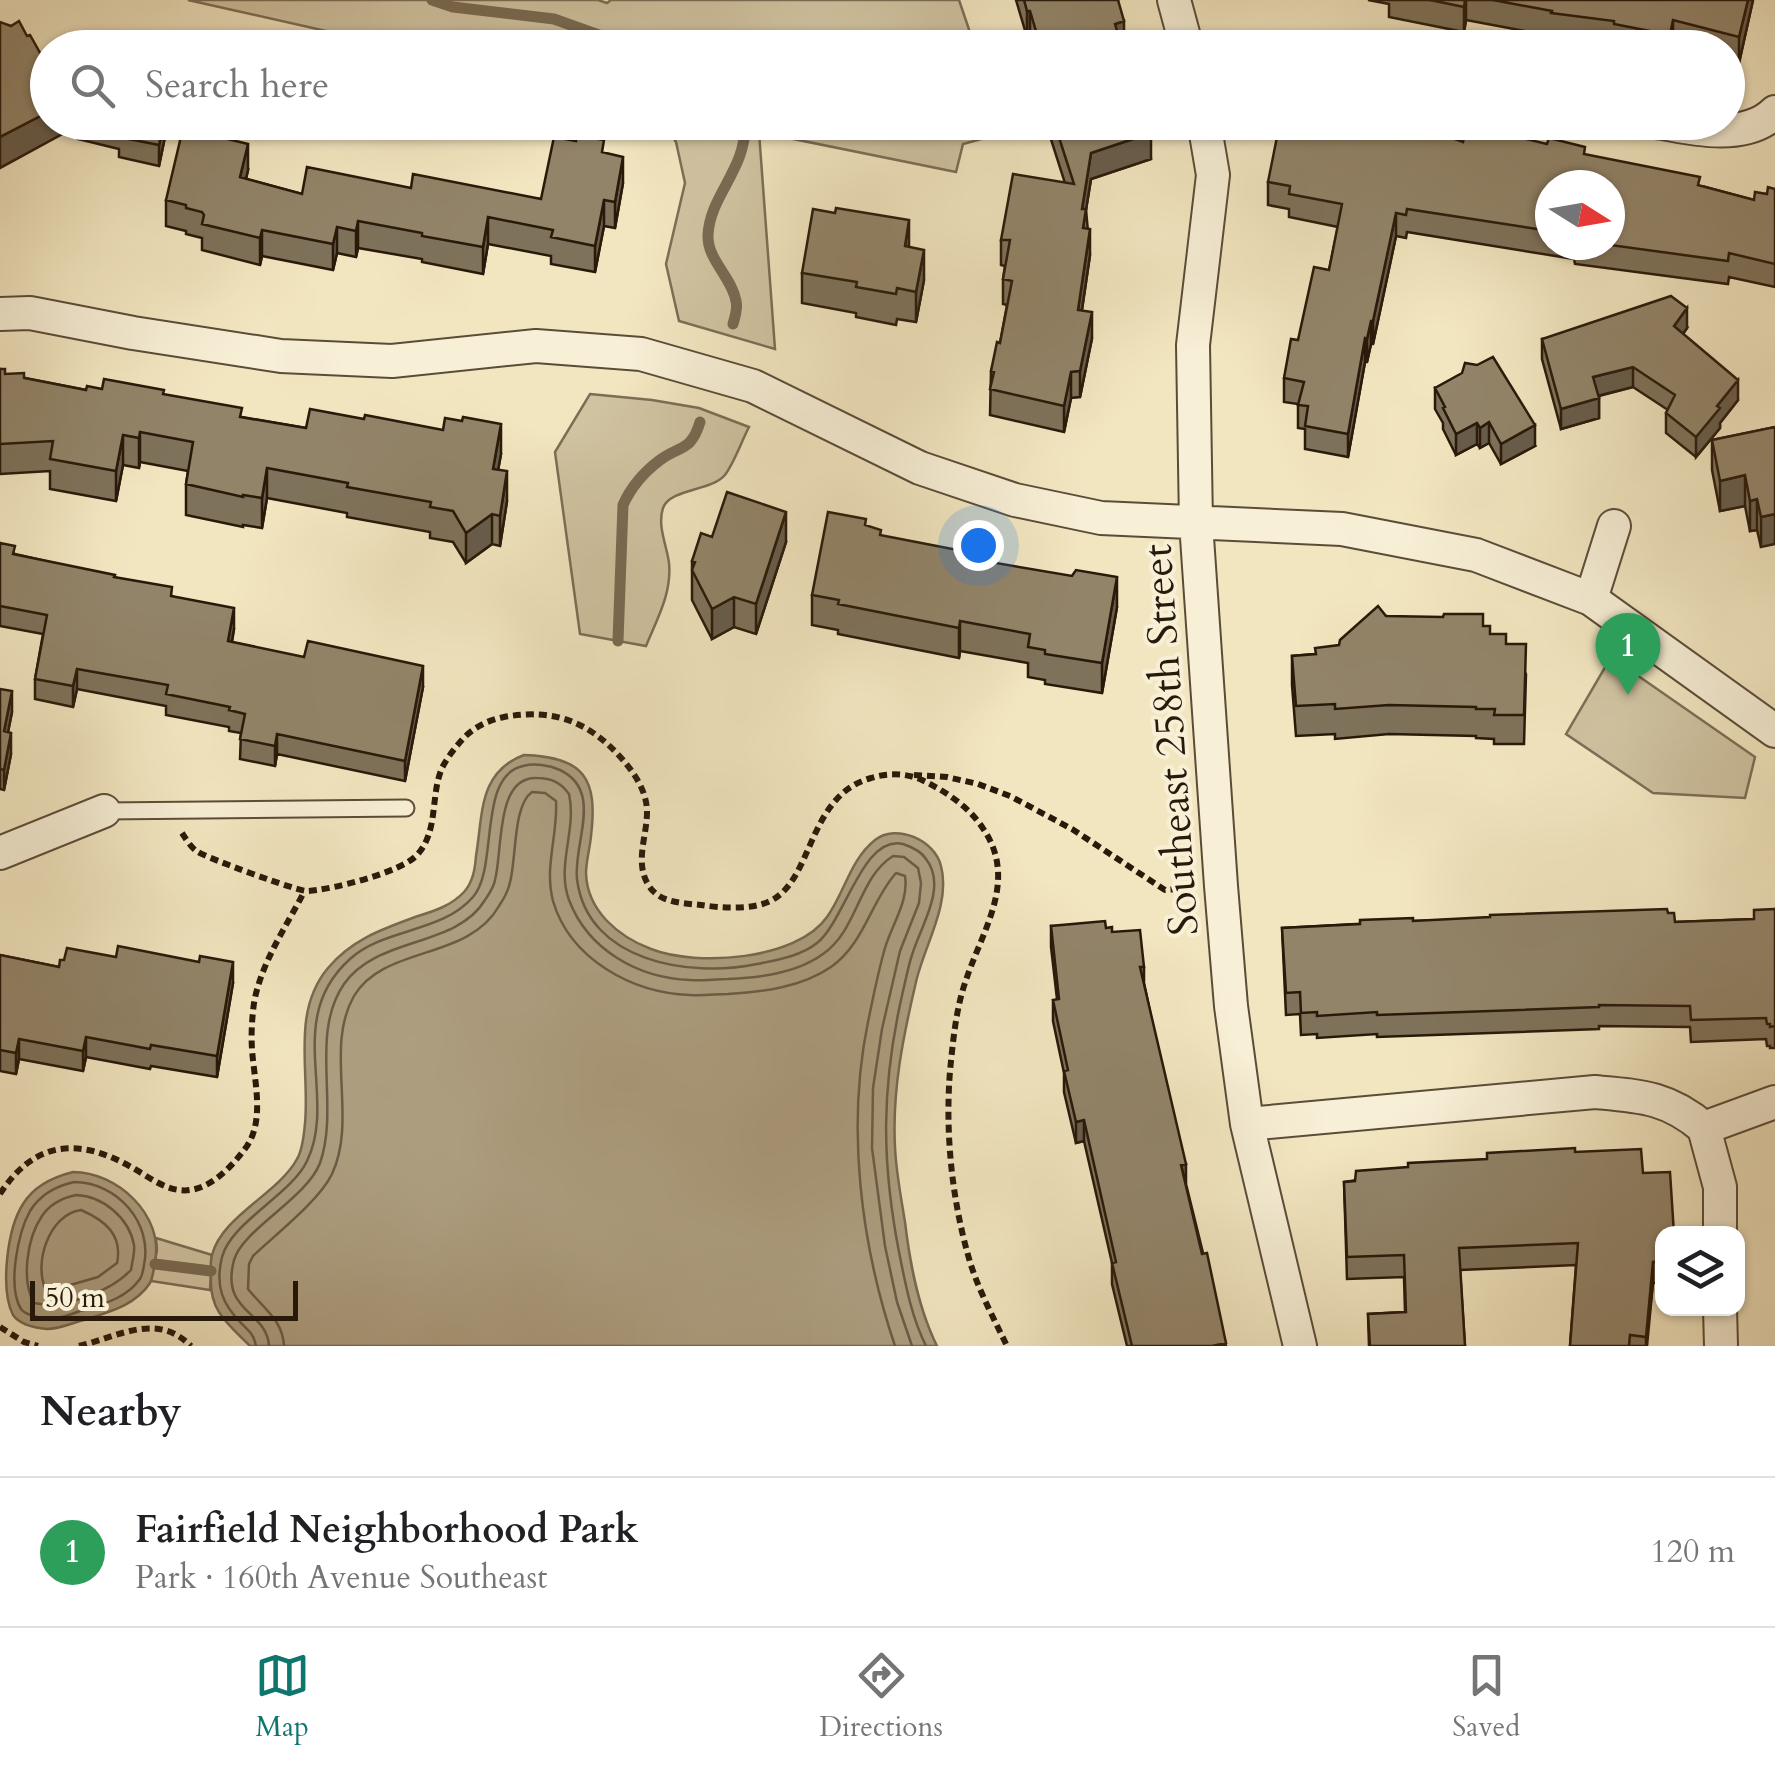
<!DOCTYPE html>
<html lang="en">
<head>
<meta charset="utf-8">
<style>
  body { margin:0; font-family:Cardo,serif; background:#f6f6f6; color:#202124 }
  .controls { position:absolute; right:30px; bottom:30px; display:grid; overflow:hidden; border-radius:20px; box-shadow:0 2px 8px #0004 }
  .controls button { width:90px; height:90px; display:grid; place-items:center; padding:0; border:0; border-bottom:2px solid #e0e0e0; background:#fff; color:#202124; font:50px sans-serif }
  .compass { position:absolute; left:1535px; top:170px; width:90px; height:90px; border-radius:50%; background:#fff; box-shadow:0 2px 8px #0004; rotate:101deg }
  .scale { position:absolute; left:30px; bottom:25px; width:268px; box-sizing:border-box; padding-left:10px; border:5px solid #29190a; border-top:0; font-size:28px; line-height:35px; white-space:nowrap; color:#29190a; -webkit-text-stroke:8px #f7efd6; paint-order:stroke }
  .you { position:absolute; left:978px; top:545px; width:35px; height:35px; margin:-25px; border:8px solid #fff; border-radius:50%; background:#1a73e8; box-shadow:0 0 0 15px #1a73e833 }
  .badge { display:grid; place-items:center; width:65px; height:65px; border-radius:50%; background:#0f766e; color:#fff; font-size:32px; font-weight:700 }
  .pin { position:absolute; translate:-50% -82px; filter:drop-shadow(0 2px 5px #0008) }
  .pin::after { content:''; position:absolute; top:52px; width:35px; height:30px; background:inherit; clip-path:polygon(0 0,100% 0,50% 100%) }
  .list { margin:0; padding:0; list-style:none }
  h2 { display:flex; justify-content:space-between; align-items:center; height:130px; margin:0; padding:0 40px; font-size:42px }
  h2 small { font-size:32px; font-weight:400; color:#757577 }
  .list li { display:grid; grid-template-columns:65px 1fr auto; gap:30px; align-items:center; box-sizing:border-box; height:150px; padding:0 40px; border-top:2px solid #e0e0e0 }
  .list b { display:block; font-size:38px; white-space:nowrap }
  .list p { margin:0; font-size:32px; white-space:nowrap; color:#757577 }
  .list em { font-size:32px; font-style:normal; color:#757577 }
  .icon { flex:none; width:55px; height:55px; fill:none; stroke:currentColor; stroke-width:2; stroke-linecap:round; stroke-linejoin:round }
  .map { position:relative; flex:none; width:1775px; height:1346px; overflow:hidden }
  .search { position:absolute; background:#fff; box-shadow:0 2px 8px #0004; left:30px; right:30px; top:30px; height:110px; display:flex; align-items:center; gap:25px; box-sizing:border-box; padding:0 35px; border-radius:55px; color:#757577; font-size:38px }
  .sheet { height:280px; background:#fff }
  nav { display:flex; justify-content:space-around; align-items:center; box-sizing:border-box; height:140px; border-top:2px solid #e0e0e0; background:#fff; font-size:28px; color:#757577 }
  nav a { display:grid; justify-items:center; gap:5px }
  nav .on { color:#0f766e }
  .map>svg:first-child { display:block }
</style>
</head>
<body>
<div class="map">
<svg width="1775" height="1346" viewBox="0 0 1775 1346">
  <rect width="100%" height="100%" fill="#f2e6c0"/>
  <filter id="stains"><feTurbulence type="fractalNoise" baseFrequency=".002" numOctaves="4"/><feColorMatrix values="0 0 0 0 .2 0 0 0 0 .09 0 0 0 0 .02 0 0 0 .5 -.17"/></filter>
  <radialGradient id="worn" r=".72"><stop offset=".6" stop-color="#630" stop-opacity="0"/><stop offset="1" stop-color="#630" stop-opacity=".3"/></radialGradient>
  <path fill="#d0c3a1" stroke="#7c6e56" stroke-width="2.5" d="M188,0H598L607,3L611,0H959L975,47H397Z
    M1000,122L1004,133L963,144L956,172L759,132L775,349L679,321L666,264L685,183L676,142L664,123Z
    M590,394L652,400L699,408L749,427C742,440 733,466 724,476C710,491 670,489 663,508C657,526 667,546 669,563C672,593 657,619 646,646L580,634L555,452Z
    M1611,657L1755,757L1745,798L1653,793L1566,734Z
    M156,1238L212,1255L210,1290L151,1281L157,1250Z"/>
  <path fill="#aea082" stroke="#796a52" stroke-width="2.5" d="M524,755C584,757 598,778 591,836C590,848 586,861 586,873C587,911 619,937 651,949C697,967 797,960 827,917C845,892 850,860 875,840C896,823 935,840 941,866C951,904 924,946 916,982C903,1037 892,1091 895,1147C896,1172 901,1197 905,1222C910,1264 918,1308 937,1346H250C228,1324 209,1311 211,1277C211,1270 210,1261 212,1255C222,1216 278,1194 297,1159C303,1149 304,1134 305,1123C310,1071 291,1012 328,968C352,939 383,929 418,916C435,911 452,905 464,892C473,882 475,869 476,856C483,815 478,772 524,755Z
    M73,1172C117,1172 164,1215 155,1261C154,1268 153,1277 150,1283C135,1306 108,1312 84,1320C72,1323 60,1329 47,1329C36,1328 20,1325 13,1315C0,1289 7,1229 23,1204C34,1186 53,1177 73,1172Z"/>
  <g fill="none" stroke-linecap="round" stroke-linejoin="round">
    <path stroke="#6c5c46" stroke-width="2.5" d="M74,1182C117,1182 153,1223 144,1265C143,1270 143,1274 140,1279C127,1297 107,1303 87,1309C75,1312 62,1319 50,1319C41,1318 26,1316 21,1309C7,1286 18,1233 30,1211C40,1195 56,1186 74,1182Z
      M76,1195C103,1196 129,1218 134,1245C135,1253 132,1262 131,1270C110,1292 64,1309 34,1303C21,1280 27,1238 42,1216C50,1204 62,1198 76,1195Z
      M81,1210C104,1220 123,1234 117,1263L98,1277L53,1290H46C33,1264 49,1214 81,1210Z
      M256,1346C254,1335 250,1332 242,1324C222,1304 215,1286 222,1257C231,1222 291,1195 307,1161C338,1097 283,1019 350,959C384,928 442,933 473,897C499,867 477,776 523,766C534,763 549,765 560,770C604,791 573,843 577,879C587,962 690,978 757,964C777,960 801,956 817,943C845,921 863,834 903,844C912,847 921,851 926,859C948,887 920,927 912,955C908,967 906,979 903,991C881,1086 881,1162 900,1257C906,1287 912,1318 926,1346
      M269,1346C267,1310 220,1313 234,1260C242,1230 307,1198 320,1163C340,1106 309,1035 344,984C377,936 456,948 485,900C489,894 494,887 495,880C503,851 495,776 537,778C552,778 561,783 569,794C577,830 556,865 569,900C588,950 638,978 690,980C702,981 715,979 728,979C759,978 797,973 823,954C858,930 858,878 893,856L904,857L918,868L921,883L919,903L900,951L882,1029L873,1088L872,1148L885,1246L897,1302L912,1346
      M284,1346C283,1320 263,1308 248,1289L249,1264L253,1256C275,1235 319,1201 332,1174C358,1118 324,1048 354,996C384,945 468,961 499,906C503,900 507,893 509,886C517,862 512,806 532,792L545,793L556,801C558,835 544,867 553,901C570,959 632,993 690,995C703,996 716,994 728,994C763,992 802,987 831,967C864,944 871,901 896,873L905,876C909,901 892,924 885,948C878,972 873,998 868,1022C846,1128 861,1245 895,1346"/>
    <path stroke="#796a52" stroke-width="11" d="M432,0L453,7L554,19L635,48
      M733,324C735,317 738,308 736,301C732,277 707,260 708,235C710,194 747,170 745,122
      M618,641L623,505C631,487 644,472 660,460C680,445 691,452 700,422
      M155,1264L211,1271"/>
    <defs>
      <path id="lane" d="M104,811L406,808"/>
      <path id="street" d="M1174,0L1187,48
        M1204,122L1213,175L1193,345L1196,523L1221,886L1231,1006L1247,1124L1300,1346
        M1657,122C1693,129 1746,141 1775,112
        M0,314L30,313L133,333L281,356L392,361L536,346L641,354L753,386L920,468L1015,500L1101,518L1342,529L1476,555L1591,599L1775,731
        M1591,599L1614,526
        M0,853L104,811
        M1247,1124L1595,1092C1640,1096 1668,1097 1704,1128L1775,1102
        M1704,1128L1720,1187V1234
        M1720,1308L1721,1346"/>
    </defs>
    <use href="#lane" stroke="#5b4c38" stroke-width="19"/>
    <use href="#street" stroke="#5b4c38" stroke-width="36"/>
    <path stroke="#29190a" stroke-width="6" stroke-dasharray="8 5" stroke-linecap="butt" d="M914,775L947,777L978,784L1010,796L1072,829L1165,890L1192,888
      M182,833C186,839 191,848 198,852C207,858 300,892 307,891C331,890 402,872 417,855C439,831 430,796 442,768C447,758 454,749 461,741C472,728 488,720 504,717C555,708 590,722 623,760C635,774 647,792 647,812C647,837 634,863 649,886C660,903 682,903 701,905C721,908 749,910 768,902C814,883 806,796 871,778C887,773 904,773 920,779C945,791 969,806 984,830C1018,881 982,931 966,980C956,1008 953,1041 950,1071C945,1134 952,1201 970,1262C979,1291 994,1319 1007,1346
      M0,1194C34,1141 78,1137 131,1167C146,1175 162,1188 179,1190C207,1194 232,1167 247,1146C265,1119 254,1080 252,1049C251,1034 252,1018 254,1003C261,963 286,927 304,892
      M0,1327L24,1342L38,1346
      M79,1346C120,1336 157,1312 191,1346"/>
    <use href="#lane" stroke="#f7efd6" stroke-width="15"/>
    <use href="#street" stroke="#f7efd6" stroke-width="32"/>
  </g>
  <path fill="#7e725a" stroke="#29190a" stroke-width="2.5" fill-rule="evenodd" d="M1016,0H1118L1124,46L1033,48L1030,36L1027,37Z
    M1368,0H1753L1739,63L1728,59V48H1682L1673,45L1672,48H1614V46L1551,38V36L1466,20L1464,32L1389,17V4Z
    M78,122H168L159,166L119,157V149L78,139Z
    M1048,122H1147L1151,159L1091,179L1086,209L1090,255L1082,310L1092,338L1080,397L1071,398L1064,432L990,415L991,371L1000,343L1007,305L1003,304V279L1005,266L1001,265V240L1065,183L1048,130Z
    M1463,142L1585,155L1754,200L1775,189V287L1729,277L1728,284L1575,264L1574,259L1407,232L1406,238L1396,236L1373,344H1371L1367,362H1365L1348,457L1305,449V429L1298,428V404L1284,402V378L1298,340L1329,270L1338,227L1289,217V209L1268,205V182ZM1550,185L1610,245H1550Z
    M604,153L623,183L615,228L604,226L595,272L551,264V256L488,244L483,274L422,262V259L358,248L356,257L337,253L333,270L262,256L260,265L202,250V238L186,234V231L166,226V200L248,170L246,179L302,194L411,188L541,199Z
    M909,247L924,280L916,322L897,319L896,325L856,317V313L802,303V273Z
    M1687,328L1683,334L1738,400L1720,423V428L1696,457L1666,433V413L1668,410L1633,387L1599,396V418L1561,429L1542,359V339Z
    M0,369L5,374L86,390L102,389L164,395L242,417L306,428L501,454L498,470L507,501L500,546L492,544L466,563L453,542L430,538V532L347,517V513L267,498L262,528L243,525V527L186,515V484L188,471L140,462L139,468L123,465L116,501L50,489V471L0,474Z
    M1435,388L1535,446L1501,464L1489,443L1480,448L1477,444L1456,455L1443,429V423L1435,409Z
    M1775,427L1761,547L1757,530L1750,531L1745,506L1720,511L1712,470V440Z
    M866,526L881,536L968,558L1117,607L1102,693L1045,684V680L1028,677V663L960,651L959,658L838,634V630L812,625V595Z
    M712,537L786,542L756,634L734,627L712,639L692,600V561Z
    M0,543L15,554L114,577L172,596L234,629L232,642L423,687L405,781L277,754L275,766L240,759L241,733L229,731V727L166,715V706L77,689L73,707L35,699V679L43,634L0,626Z
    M1386,616L1483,626L1490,634L1506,644L1526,674L1524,744H1494V739L1476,738V736L1389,734L1335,739V734L1296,736L1292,685V656L1315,654L1339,645Z
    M0,689L12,712L8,732L11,754L4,790L0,789Z
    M1775,909V1048H1770V1046H1767L1766,1039L1691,1042L1690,1027L1599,1026V1029L1377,1037V1034L1317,1038V1034L1301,1035L1300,1014L1286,1015L1282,928L1413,921L1668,913L1675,922L1754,919Z
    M1051,926L1106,928L1112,932L1144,967V983L1186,1184L1226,1346H1127L1112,1284V1263L1084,1141L1076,1143L1064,1092V1073L1053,1021V1000L1057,999L1051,947Z
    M0,955L59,967L233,983L217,1077L151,1066L150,1069L86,1057L83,1071L19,1059L16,1074L0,1071Z
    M1575,1152L1643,1173L1662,1234V1283H1653L1647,1346H1570L1576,1265L1460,1270L1465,1346H1369L1368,1314L1405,1312L1404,1277L1347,1279L1344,1182L1487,1159Z"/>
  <path fill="#665c4a" stroke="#29190a" stroke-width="2.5" d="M1466,0V20L1464,32V7Z
    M1748,0H1753L1739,63V37Z
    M1027,11H1030V36L1027,37Z
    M1673,20V45L1672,48H1670V35Z
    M1124,21V46L1120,48L1115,24Z
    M48,112V122H66V132L0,168V137Z
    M164,122H168L159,166V145Z
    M1151,133V159L1091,179L1082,235V209L1091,153Z
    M248,144V170L240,204V177Z
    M623,157V183L615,228V202Z
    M604,200V226L595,272V246Z
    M1396,213V236L1373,344V321Z
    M488,217V244L483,274V247Z
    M909,220V251L905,246Z
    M358,221V248L356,257V231Z
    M337,227V253L333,270V244Z
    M1090,229V255L1078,336V310Z
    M262,230V256L260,265V238Z
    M924,250V280L916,322V292Z
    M1687,308V328L1674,346V326Z
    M1092,312V338L1080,397V371Z
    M1371,321V344L1367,362V339Z
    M1365,338V362L1348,457V434Z
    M1633,367V387L1593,397V377Z
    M1071,372V398L1064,432V406Z
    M1738,380V400L1720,423V428L1696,457V437L1717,406Z
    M1599,398V418L1561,429V409Z
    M1489,422V443L1480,448V428Z
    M1477,423V444L1456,455V434Z
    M501,424V454L493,499V469Z
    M1535,425V446L1501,464V444Z
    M140,432V462L139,468V438Z
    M123,435V465L116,501V471Z
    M267,468V498L262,528V498Z
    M507,471V501L500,546V516Z
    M1745,475V506L1720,511V481Z
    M1757,499V530L1750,531V501Z
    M786,512V542L756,634V604Z
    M492,514V544L466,563V533Z
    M1775,514V544L1761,547V517Z
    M1117,577V607L1102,693V663Z
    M734,597V627L712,639V609Z
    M234,608V629L228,662V641Z
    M960,621V651L959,658V628Z
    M423,666V687L405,781V761Z
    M77,669V689L73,707V686Z
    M12,691V712L4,752V731Z
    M11,733V754L4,790V770Z
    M277,734V754L275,766V746Z
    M233,962V983L217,1077V1056Z
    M86,1037V1057L83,1071V1051Z
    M19,1039V1059L16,1074V1053Z
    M1084,1120V1141L1076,1143V1122Z
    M1186,1164V1184L1181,1165Z
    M1653,1262V1283L1646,1346V1337Z"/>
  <path fill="#928469" stroke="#29190a" stroke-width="2.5" d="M1024,0H1118L1124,21L1115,24L1122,48H1041L1030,11H1027Z
    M1430,0H1465L1464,7Z
    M1493,0H1748L1739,37L1673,20L1670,35L1614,24V21L1551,13L1552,11Z
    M19,21L27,36L30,35L48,67V112L0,137V22L11,26Z
    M95,122H164L159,145L119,137L122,129Z
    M1054,122H1147L1151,133L1091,153L1082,209H1086L1083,228L1090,229L1078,310L1092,312L1080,371L1071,372L1064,406L990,389L994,372L991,371L997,342L1000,343L1012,281L1003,279L1010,240H1001L1013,174L1074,184Z
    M1280,122H1391L1431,130L1463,142L1467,125L1547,144L1549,138L1585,147L1584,154L1700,177L1698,185L1754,200L1755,192L1767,194L1768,187L1775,189V264L1729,253L1728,261L1610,245V185H1550V231L1407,209L1406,215L1396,213L1373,321H1371L1367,339L1365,338L1348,434L1305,426L1308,406L1298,405L1304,382L1284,378L1291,339L1298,340L1314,267L1329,270L1342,204L1289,194L1290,186L1268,182Z
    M183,128L248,144L240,177L302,194L307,167L411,188L413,174L541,199L554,137L576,141L577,135L604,140L602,152L623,157L615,202L604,200L595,246L551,237L553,230L488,217L483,247L422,236V233L358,221L356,231L337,227L333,244L262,230L260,238L202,224L204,215L202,212L186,208V205L166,200Z
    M836,208L909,220L905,246L924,250L916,292L897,288L896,294L856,287L857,282L802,273L813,209L835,213Z
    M1671,296L1687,308L1674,326L1738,380L1717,406L1720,408L1696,437L1666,413L1675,395L1633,367L1593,377L1599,398L1561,409L1542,339Z
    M1493,357L1535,425L1501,444L1489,422L1480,428L1477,423L1456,434L1443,408L1445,407L1435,388L1462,373L1465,363L1477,365Z
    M0,369H5V374L24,373V378L86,390L87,386L102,389L104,379L164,390L163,394L242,408L240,417L306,428L310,409L364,419L365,415L443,430L445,418L462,421L463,417L501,424L493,469L507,471L500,516L492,514L466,533L453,511L430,507L431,502L347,487L348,483L267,468L262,498L243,495V497L186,484L193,442L140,432L139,438L123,435L116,471L50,459L53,441L0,444Z
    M1775,427V514L1761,517L1757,499L1750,501L1745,475L1720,481L1712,440Z
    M727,492L786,512L756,604L734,597L712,609L692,570L695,562L692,561L701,533L712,537Z
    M828,512L866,519L865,525L881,530L880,535L968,552L967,558L1072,576L1076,570L1117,577L1102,663L1045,654V650L1028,647L1030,634L960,621L959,628L838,604L839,600L812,595Z
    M0,543L15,546L13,554L115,575L114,577L172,587L171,596L234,608L228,641L304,657L308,641L423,666L405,761L277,734L275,746L240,739L245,714L229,710L230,707L166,694L168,685L77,669L73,686L35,679L47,615L0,606Z
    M1378,606L1386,616L1443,617L1444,614H1483V626H1490V634H1506V644H1526L1524,715H1494L1495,709H1476V707L1389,705L1335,709V704L1296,706L1292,656L1316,654L1315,648L1339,645L1340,640Z
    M0,689L12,691L4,731L11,733L4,770L0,769Z
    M1667,909L1668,913H1674L1675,922L1754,919V910L1775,909V1026L1770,1027V1024H1767L1766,1018L1691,1020L1690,1006L1599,1005V1007L1377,1015V1012L1317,1016V1012L1301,1013L1300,992L1286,993L1282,928L1360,924V920L1413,918V921L1490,917V915Z
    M1105,921L1106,928L1112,927V932L1140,930L1144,967H1140L1186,1164L1181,1165L1202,1254L1207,1253L1226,1343L1212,1346H1132L1112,1263L1116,1262L1084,1120L1076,1122L1064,1071L1068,1070L1053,1000L1059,999L1051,926Z
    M118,946L199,962L200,956L233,962L217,1056L151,1045L150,1049L86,1037L83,1051L19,1039L16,1053L0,1050V955L59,967L60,960H64L67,948L116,957Z
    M1575,1148V1152L1641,1149L1643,1173L1670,1172L1674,1234H1662V1261L1653,1262L1646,1337L1630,1335L1629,1346H1570L1578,1243L1459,1248L1465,1346H1370L1368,1314L1406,1312L1404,1255L1347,1257L1344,1182L1355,1181L1356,1171L1408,1167V1163L1487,1159V1153Z"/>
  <g text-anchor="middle" stroke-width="8" stroke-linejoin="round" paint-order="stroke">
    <g font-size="42" fill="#29190a" stroke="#f7efd6">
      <text transform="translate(1169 740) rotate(-94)" y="15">Southeast 258th Street</text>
    </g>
  </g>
  <rect width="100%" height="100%" filter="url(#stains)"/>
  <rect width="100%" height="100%" fill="url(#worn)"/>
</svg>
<div class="controls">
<button><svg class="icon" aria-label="layers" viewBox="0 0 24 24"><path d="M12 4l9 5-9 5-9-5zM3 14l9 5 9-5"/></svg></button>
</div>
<svg class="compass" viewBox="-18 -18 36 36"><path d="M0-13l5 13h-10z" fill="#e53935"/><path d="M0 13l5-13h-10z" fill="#757577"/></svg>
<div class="scale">50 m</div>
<div class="you"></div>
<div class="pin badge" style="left:1628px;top:695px;background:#2e9e5b">1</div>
<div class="search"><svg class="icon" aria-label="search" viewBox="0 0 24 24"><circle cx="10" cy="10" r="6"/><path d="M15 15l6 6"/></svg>Search here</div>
</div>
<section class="sheet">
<h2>Nearby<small></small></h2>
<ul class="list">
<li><span class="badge" style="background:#2e9e5b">1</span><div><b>Fairfield Neighborhood Park</b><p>Park · 160th Avenue Southeast</p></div><em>120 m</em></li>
</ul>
</section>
<nav>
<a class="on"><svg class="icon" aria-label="map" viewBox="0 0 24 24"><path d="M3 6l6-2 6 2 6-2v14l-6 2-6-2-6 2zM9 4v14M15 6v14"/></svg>Map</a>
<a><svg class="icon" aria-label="directions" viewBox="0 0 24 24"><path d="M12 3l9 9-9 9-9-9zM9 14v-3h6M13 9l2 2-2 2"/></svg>Directions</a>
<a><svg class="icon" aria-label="saved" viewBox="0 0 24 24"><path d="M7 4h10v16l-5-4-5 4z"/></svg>Saved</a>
</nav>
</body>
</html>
